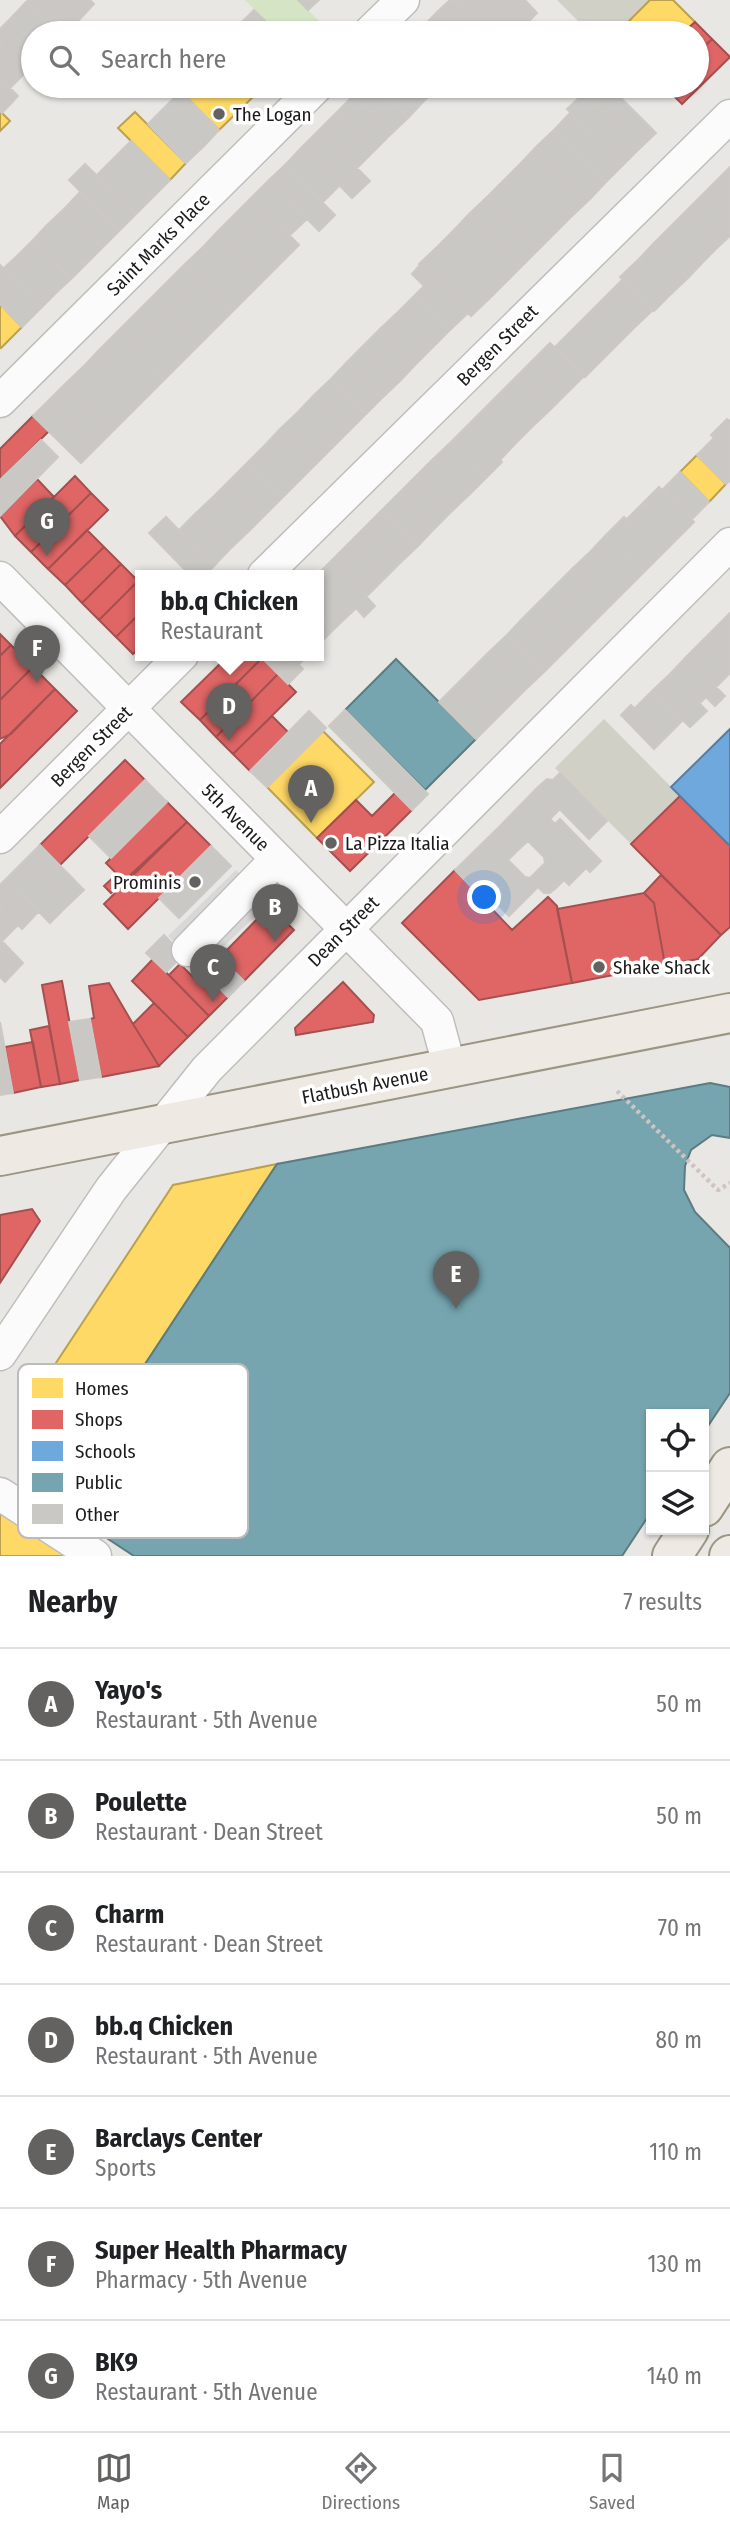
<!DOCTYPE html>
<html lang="en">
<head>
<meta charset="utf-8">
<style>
  body { margin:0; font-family:"Fira Sans Condensed",sans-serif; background:#f6f6f6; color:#202124 }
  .controls { position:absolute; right:21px; bottom:21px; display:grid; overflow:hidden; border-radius:0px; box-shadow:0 2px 5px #0004 }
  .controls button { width:63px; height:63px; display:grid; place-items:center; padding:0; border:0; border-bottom:2px solid #e0e0e0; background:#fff; color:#202124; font:35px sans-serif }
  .you { position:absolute; left:485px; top:898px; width:24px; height:24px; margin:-18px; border:5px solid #fff; border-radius:50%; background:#1a73e8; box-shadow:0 0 0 10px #1a73e833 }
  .badge { display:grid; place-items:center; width:46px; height:46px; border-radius:50%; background:#636261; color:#fff; font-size:23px; font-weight:700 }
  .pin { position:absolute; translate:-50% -58px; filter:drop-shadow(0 2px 4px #0008) }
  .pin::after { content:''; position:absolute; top:37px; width:24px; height:21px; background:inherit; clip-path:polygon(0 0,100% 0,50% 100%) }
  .popup { position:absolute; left:135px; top:570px; width:189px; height:91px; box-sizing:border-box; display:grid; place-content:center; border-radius:0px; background:#fff; filter:drop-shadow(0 2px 5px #0005); font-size:23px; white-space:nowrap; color:#757577 }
  .popup b { font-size:26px; color:#202124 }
  .popup::after { content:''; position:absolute; left:50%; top:100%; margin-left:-14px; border:14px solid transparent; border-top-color:#fff }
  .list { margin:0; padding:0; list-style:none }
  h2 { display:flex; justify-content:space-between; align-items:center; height:91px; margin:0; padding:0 28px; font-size:30px }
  h2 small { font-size:23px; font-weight:400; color:#757577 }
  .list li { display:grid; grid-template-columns:46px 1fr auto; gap:21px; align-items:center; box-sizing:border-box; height:112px; padding:0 28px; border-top:2px solid #e0e0e0 }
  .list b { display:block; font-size:26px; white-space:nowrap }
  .list p { margin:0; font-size:23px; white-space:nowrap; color:#757577 }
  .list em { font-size:23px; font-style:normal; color:#757577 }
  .icon { flex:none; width:38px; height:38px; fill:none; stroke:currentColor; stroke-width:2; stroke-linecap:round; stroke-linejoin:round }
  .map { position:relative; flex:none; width:730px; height:1556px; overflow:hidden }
  .search { position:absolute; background:#fff; box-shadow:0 2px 5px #0004; left:21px; right:21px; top:21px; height:77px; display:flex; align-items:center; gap:18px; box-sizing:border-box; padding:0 24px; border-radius:38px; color:#757577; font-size:26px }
  .sheet { height:875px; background:#fff }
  nav { display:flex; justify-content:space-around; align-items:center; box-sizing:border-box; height:98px; border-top:2px solid #e0e0e0; background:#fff; font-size:19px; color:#757577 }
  nav a { display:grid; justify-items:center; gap:4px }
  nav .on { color:#636261 }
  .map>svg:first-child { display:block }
</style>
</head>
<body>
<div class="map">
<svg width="730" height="1556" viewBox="0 0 730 1556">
  <rect width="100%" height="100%" fill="#e9e7e3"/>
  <path fill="#d1d0c6" d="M557,0H650L617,33H590Z
    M604,719L680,796L631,844L555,768Z"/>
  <path fill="#d4e4c5" d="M245,0H298L324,26L317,33H278Z"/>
  <path fill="#d9d8d7" d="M236,870L268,904L200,969L168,936Z"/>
  <path fill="#ffd966" stroke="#bba050" stroke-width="2" d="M650,0H673L695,22L683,33H617Z
    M175,86H242L253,97L219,130Z
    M0,111L10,121L0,131Z
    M135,112L186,163L170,180L118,128Z
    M0,304L22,327L1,348L0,347Z
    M697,455L726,484L709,502L680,472Z
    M323,731L374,782L317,838L267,787Z
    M277,1164L114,1411L52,1369L173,1185Z
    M0,1507L74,1556H0Z"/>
  <path fill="#e06666" stroke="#a55050" stroke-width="2" d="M695,22L712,39L697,54V33H683Z
    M712,39L730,57L682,104L665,87L697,86V54Z
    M33,416L49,431L0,480V449Z
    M75,476L91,493L31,552L15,536Z
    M37,479L54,497L15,536L0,516Z
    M91,493L108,510L48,569L31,552Z
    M87,530L104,547L65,585L48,569Z
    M104,547L121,564L82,603L65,585Z
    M121,564L138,581L99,620L82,603Z
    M138,581L140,613L116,637L99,620Z
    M140,613V647L133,654L116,637Z
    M0,634L11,645L0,656Z
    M11,645L33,667L0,700V656Z
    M229,655H259L262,658L200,720L181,702Z
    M262,658L278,674L216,737L200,720Z
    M33,667L55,689L11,734L0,739V700Z
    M278,674L296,692L233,754L216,737Z
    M55,689L77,711L0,788V744Z
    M272,716L288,732L250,771L233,754Z
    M125,760L145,780L60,865L40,845Z
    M395,793L412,810L350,871L317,838L356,800L372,816Z
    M680,796L730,846V927L721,935L631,844Z
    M167,802L187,822L111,893L104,886L117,874L106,863Z
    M187,822L211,846L128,929L104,904Z
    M455,870L512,930L548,897L557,906L572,983L479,1000L402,923Z
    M661,875L721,935L698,959L665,965L654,903L644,893Z
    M644,893L654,903L665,965L572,983L557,909Z
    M270,906L294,930L244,981L220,957Z
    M153,959L209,1016L188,1037L132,981Z
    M180,964L196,980L204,973L228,997L209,1016L169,975Z
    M62,981L80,1080L60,1084L42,985Z
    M343,982L374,1015L373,1022L296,1035L295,1028Z
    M109,983L133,1024L159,1066L101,1077L90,1019L94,1018L89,986Z
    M154,1003L188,1037L159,1066L133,1024Z
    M49,1026L60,1084L41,1087L30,1030Z
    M33,1042L41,1087L13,1093L5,1047Z
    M32,1209L40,1221L0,1283V1215Z"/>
  <path fill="#6fa8dc" stroke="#567ea2" stroke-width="2" d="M730,729V846L671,787Z"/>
  <path fill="#76a5af" stroke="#5b7c83" stroke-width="2" d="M396,659L476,739L425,790L345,710Z
    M710,1083L730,1087V1138L712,1135L691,1150L685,1166L684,1190L695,1212L730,1248V1393L704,1432V1414H651V1512L622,1556H134L29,1487L61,1438L23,1413L52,1369L114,1411L277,1164Z"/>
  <path fill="#cac8c4" stroke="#ccc9c5" stroke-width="2" d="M29,0H59L79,20L65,33H57L26,2Z
    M59,0H90L94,4L79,20Z
    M298,0H319L308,10Z
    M450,0H458L491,33H458L437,12Z
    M458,0H492L514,22L503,33H491Z
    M492,0H525L537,13L521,29Z
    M26,2L57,33H33V42L10,19Z
    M254,10L278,33H231Z
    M437,12L458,33H426L421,29Z
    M10,19L33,42V65L28,70L0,43V29Z
    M0,43L28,70L10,88L0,78Z
    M0,78L18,96L2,113L0,111Z
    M242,86H264L253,97Z
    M364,86H376L408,118L391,134L353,96Z
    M376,86H408L424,101L408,118Z
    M408,86H440L424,101Z
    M591,86H609L656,133L639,149L584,93Z
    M181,91L219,130L204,146L165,107Z
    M584,93L639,149L623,165L567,109Z
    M353,96L391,134L374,151L336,113Z
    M165,107L204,146L186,163L148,124Z
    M336,113L374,151L357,168L319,130Z
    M570,113L623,165L606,182L554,130Z
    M319,130L370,181L352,198L302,147Z
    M554,130L606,182L590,199L537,146Z
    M131,141L170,180L153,197L114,158Z
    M537,146L590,199L572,216L520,164Z
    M302,147L340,185L322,203L285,165Z
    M114,158L153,197L136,214L97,175Z
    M85,164L136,214L119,231L69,180Z
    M520,164L572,216L555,233L503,181Z
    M285,165L335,215L319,231L269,180Z
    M730,167V189L719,178Z
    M719,178L730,189V222L703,194Z
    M269,180L307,219L290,235L252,197Z
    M503,181L555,233L538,250L487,197Z
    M80,192L119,231L102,248L64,209Z
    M703,194L730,222V236L720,245L686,211Z
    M252,197L299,245L283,261L235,214Z
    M487,197L538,250L521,267L469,214Z
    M64,209L102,248L85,265L46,226Z
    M686,211L720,245L704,261L670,227Z
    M235,214L283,261L265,279L218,231Z
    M469,214L521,267L505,283L453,231Z
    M46,226L85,265L71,279L33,240Z
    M670,227L704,261L688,278L654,243Z
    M218,231L265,279L249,295L202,248Z
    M453,231L505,283L488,300L436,248Z
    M33,240L71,279L57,292L19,254Z
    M654,243L688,278L671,294L638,260Z
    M202,248L249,295L232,312L185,264Z
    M436,248L488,300L471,316L419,264Z
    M19,254L57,292L42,307L4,268Z
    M638,260L671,294L654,311L620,277Z
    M185,264L232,312L215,329L167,282Z
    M0,265L42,307L22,327L0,304Z
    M420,265L468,313L450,330L415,295L424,286L412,274Z
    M623,279L653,310L636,326L606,296Z
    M167,282L215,329L197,347L150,299Z
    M415,295L450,330L433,347L398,312Z
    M606,296L636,326L619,343L589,313Z
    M150,299L197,347L181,363L134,315Z
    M398,312L433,347L416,364L381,328Z
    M589,313L619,343L602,360L572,330Z
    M134,315L181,363L164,380L117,332Z
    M381,328L416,364L400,381L364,345Z
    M572,330L602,360L585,377L555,347Z
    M117,332L164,380L147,397L100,349Z
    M550,343L584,376L567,393L534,359Z
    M364,345L400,381L382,398L347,362Z
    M100,349L147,397L131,413L84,366Z
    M534,359L567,393L550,410L517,376Z
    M347,362L382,398L366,414L331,379Z
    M84,366L131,413L114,430L66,383Z
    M517,376L550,410L533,426L500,393Z
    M331,379L366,414L349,431L314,395Z
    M66,383L114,430L97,447L50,399Z
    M500,393L533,426L516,443L483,410Z
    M314,395L349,431L332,448L297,413Z
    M50,399L97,447L81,463L33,416Z
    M483,410L516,443L500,460L467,426Z
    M297,413L332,448L315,465L280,429Z
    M727,419L730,421V455L711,435Z
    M467,426L502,462L486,478L450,443Z
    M280,429L315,465L299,481L264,446Z
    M714,438L730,455V481L726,484L697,455Z
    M41,440L58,457L0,516V480Z
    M450,443L486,478L469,495L433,459Z
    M264,446L299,481L282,498L247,463Z
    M433,459L469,495L452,511L416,476Z
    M247,463L282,498L265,515L230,480Z
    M680,472L709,502L692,519L663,489Z
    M416,476L452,511L434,529L399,493Z
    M230,480L265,515L248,532L213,497Z
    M659,487L694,522L678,538L643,503Z
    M399,493L434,529L418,546L382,510Z
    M213,497L248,532L231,548L196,513Z
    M643,503L678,538L661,555L626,520Z
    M382,510L418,546L401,562L365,527Z
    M196,513L231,548L214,566L179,530Z
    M166,517L214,566L205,575H190L149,533Z
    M624,517L661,555L644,572L606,535Z
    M365,527L401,562L384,579L349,543Z
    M606,535L644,572L627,589L590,552Z
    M349,543L384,579L367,596L332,560Z
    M590,552L627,589L610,606L573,568Z
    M332,560L375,606L364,617L356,608L351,613L318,580L317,575Z
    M573,568L610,606L594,622L557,584Z
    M318,580L351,613L333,630L318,615Z
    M557,584L594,622L577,639L540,601Z
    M540,601L577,639L560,656L522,619Z
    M730,613V665L704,639Z
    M318,615L333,630L318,645Z
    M522,619L560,656L544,672L507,635Z
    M507,635L544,672L526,689L489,652Z
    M704,639L730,665V673L716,687L686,657Z
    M489,652L526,689L509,706L472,669Z
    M259,655H290L303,669L288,684Z
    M290,655H308L299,664Z
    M686,657L725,696L715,706L706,697L699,704L670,674Z
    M472,669L509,706L492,723L455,686Z
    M670,674L707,711L690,727L652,691Z
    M455,686L492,723L476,739L439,702Z
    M652,691L682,721L664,739L634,709Z
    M631,705L664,739L654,749L621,715Z
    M345,710L428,794L412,810L329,726Z
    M309,711L326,728L267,787L250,771Z
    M560,773L607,821L589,839L538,787L547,779L553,780Z
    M145,780L167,802L111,858L89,836Z
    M538,787L560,809L550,819L555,824L560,819L601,861L590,872L586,868L569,885L564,880L556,888L538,870L545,863L544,857L528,841L518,850L497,829Z
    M497,829L518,850L508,860L525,877L530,878L538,870L556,888L550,893H544L538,887L509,916L485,892L491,887L485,881L475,891L455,870Z
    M40,845L84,890L67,906L23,862Z
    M211,846L231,866L179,918L159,898Z
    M23,862L67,906L50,923L6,879Z
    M6,879L39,911L22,929L0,907V885Z
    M0,907L18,925L2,941L0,939Z
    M164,935L183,955L166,972L146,953Z
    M0,939L23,963L5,982L0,977Z
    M220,957L244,981L228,997L204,973Z
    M90,1019L101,1077L80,1080L69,1022Z
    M0,1022L13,1093L0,1095Z"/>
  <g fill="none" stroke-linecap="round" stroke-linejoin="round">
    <defs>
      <path id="minor" d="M369,33L403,0
        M0,401L317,86
        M264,575L730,116
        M0,578L437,1021L450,1069
        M0,837L182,655
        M188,950L277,859
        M0,1354L111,1189L207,1069L730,544
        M0,1494L95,1556"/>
      <path id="major" d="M0,1156L730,1013
        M704,1507L730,1467
        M672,1556L689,1530
        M729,1556L730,1555"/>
    </defs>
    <use href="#minor" stroke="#bfbebc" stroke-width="35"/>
    <use href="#major" stroke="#9b9583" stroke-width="42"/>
    <path stroke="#cfc4c2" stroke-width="4.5" stroke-dasharray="3.5 3.5" stroke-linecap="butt" d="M617,1091L718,1190L730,1183"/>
    <use href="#minor" stroke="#fcfbfb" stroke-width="32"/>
    <use href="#major" stroke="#eeeae3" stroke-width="38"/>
  </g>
  <g fill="#636261" stroke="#fff" stroke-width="2.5">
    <circle cx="219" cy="114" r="7"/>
    <circle cx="331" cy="843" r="7"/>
    <circle cx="195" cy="882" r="7"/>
    <circle cx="599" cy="967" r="7"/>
  </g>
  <g text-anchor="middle" stroke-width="7" stroke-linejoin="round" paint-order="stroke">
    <g font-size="19" fill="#1b1b1b" stroke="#fff" text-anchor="start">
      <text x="233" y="121">The Logan</text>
      <text x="345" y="850">La Pizza Italia</text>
      <text x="181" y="889" text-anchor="end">Prominis</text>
      <text x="613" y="974">Shake Shack</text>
    </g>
    <g font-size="19" fill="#1b1b1b" stroke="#fff">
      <text transform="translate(158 244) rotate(-45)" y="7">Saint Marks Place</text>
      <text transform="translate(497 345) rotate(-45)" y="7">Bergen Street</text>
      <text transform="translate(91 746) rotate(-45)" y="7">Bergen Street</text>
      <text transform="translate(236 817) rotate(45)" y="7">5th Avenue</text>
      <text transform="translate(343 931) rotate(-45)" y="7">Dean Street</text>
      <text transform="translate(365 1085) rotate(-11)" y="7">Flatbush Avenue</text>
    </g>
  </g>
  <rect x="18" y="1364" width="230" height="174" rx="10" fill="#fff" stroke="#bbb" stroke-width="2"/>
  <rect x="32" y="1378" width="31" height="20" fill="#ffd966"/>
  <rect x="32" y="1410" width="31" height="19" fill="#e06666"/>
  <rect x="32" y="1441" width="31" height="20" fill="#6fa8dc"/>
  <rect x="32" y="1473" width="31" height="19" fill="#76a5af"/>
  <rect x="32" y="1504" width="31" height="20" fill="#cac8c4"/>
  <g font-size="19" fill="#1b1b1b">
    <text x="75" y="1395">Homes</text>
    <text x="75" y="1426">Shops</text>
    <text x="75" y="1458">Schools</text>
    <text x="75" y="1489">Public</text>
    <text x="75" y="1521">Other</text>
  </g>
</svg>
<div class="controls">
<button><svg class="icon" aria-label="locate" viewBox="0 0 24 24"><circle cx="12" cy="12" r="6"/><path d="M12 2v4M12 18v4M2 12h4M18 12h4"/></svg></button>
<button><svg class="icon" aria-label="layers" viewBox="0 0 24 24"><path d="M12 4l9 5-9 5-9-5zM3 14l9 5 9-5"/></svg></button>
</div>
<div class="you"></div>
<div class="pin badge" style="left:311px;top:823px">A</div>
<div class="pin badge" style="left:275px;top:942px">B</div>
<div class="pin badge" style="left:213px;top:1002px">C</div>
<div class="pin badge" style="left:229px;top:741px">D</div>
<div class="popup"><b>bb.q Chicken</b>Restaurant</div>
<div class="pin badge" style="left:456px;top:1309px">E</div>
<div class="pin badge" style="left:37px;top:683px">F</div>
<div class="pin badge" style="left:47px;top:556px">G</div>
<div class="search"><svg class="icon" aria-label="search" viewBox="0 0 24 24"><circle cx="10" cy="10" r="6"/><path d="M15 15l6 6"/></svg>Search here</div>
</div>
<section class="sheet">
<h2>Nearby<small>7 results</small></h2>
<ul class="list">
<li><span class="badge">A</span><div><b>Yayo's</b><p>Restaurant · 5th Avenue</p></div><em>50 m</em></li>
<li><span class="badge">B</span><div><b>Poulette</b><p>Restaurant · Dean Street</p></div><em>50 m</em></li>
<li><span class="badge">C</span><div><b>Charm</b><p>Restaurant · Dean Street</p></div><em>70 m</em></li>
<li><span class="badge">D</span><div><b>bb.q Chicken</b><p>Restaurant · 5th Avenue</p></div><em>80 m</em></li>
<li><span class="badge">E</span><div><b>Barclays Center</b><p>Sports</p></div><em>110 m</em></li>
<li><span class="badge">F</span><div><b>Super Health Pharmacy</b><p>Pharmacy · 5th Avenue</p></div><em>130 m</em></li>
<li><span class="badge">G</span><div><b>BK9</b><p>Restaurant · 5th Avenue</p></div><em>140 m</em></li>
</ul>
</section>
<nav>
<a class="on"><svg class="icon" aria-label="map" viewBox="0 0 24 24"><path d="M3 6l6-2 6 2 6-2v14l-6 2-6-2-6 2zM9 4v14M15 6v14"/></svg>Map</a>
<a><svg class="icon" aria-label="directions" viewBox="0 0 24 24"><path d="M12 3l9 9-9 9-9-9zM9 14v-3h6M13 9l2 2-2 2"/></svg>Directions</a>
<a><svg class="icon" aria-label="saved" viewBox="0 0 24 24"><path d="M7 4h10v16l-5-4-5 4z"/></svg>Saved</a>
</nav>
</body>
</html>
